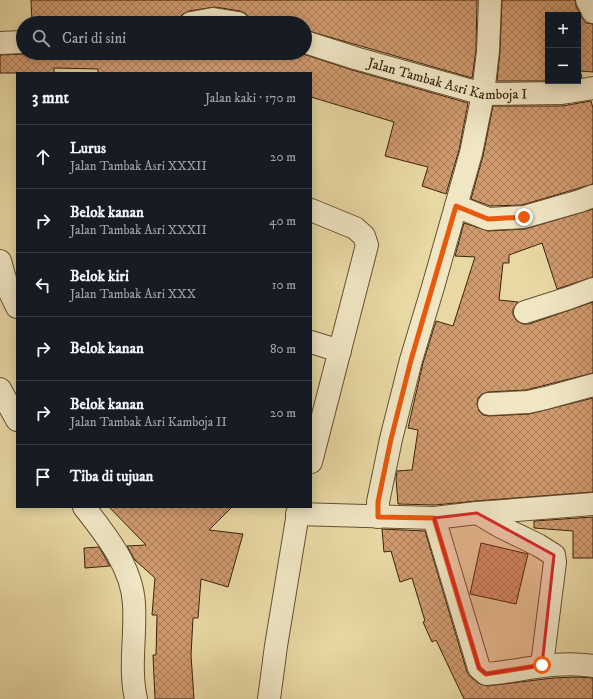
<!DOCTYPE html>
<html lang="id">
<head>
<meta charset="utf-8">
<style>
  body { margin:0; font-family:"IM FELL DW Pica",serif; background:#242831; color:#f1f3f6 }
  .controls { position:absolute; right:12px; top:12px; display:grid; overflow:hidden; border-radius:0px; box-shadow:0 2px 10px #0003 }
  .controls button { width:36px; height:36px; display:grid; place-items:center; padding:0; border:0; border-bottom:1px solid #363941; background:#171b24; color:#f1f3f6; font:20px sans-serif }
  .stop { position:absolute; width:12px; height:12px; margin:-9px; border:3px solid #ea580c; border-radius:50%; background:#fff }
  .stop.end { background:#ea580c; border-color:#fff; box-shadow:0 1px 4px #0008 }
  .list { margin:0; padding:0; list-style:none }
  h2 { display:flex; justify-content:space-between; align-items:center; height:52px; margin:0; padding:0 16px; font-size:17px }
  h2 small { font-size:13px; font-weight:400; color:#9ea1a6 }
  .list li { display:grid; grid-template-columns:26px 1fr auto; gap:12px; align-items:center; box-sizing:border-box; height:64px; padding:0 16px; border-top:1px solid #363941 }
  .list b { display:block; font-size:15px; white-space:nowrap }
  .list p { margin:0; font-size:13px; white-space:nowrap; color:#9ea1a6 }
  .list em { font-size:13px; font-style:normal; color:#9ea1a6 }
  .icon { flex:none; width:22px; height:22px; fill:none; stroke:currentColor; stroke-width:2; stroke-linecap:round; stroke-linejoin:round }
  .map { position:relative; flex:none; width:593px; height:699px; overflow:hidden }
  .search { position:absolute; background:#171b24; box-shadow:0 2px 10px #0003; left:16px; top:16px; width:296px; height:44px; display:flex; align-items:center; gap:10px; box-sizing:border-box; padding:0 14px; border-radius:22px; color:#9ea1a6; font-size:15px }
  .panel { position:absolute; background:#171b24; box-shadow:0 2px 10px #0003; left:16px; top:72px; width:296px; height:436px; border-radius:0px }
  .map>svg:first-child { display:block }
</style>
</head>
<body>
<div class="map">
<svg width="593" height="699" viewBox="0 0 593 699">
  <defs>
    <pattern id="building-cross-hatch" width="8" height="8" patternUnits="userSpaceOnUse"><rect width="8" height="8" fill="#d09a6f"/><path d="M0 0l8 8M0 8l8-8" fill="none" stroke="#aa7d59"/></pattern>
  </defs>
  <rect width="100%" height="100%" fill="#e8d8a4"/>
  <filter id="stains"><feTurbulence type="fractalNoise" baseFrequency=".005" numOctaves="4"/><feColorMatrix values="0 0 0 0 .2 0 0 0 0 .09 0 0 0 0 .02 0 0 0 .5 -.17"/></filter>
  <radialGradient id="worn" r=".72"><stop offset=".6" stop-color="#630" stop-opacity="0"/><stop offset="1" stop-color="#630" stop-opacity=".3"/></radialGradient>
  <path fill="url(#building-cross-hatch)" stroke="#3b220b" d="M31,0H477L476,50L472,78L305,30V23H250L249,18L246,14L240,11L215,7L189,11L183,14L179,18V23H32Z
    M502,0H575L576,6L582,18L586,23L593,24V72L580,71L582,77L578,78V15H548V81H497L500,52Z
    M28,53H300L352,70L468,103L459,150L446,194L422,186L428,167L385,156L394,122L311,97V73H98V69L54,68V73H0V55L24,54Z
    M591,101L593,108V184L522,205L490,206L471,199L483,156L493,106H562Z
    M593,209V277L557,289L542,243L509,255V263H503L499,300L518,302L513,309V315L517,321L523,324H529L593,302V373L526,390L488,392L482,394L478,398L477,404L479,411L483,415L489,416L529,414L593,398V492L476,501L435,505L398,504L396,479L397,471L412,470L418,430L408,428L423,363L436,321L453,326L475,257L455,256L464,223L488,231L525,229Z
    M109,507H232L209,530L243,534L228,587L201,579L198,618H193L191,655L194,699H155L153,655H156L157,615H152L155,578L135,560L127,546L146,545Z
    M593,517V558H573V531L534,528V521Z
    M382,529L425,531L467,672L471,677L478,683L487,686L553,678L578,677L593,678V699H464L436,640L432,642L423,622L425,621L412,578L400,582L391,551L384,552Z
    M481,543L528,554L516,604L470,594Z
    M99,547L110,566L85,568L84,548Z"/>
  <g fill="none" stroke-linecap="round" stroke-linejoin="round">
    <defs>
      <g id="street">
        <path d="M587,0L593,12"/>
        <path d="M191,23L213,19L238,23"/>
        <path id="s1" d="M305,42L355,58L483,94L562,93L593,88"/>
        <path d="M0,43L23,42"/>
        <path d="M456,206L488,219L524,217L580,201L593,196"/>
        <path d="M311,210L355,228L364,236L367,245L311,462"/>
        <path d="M0,261L7,286L17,307"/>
        <path d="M525,312L569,298L593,289"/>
        <path d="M311,342L340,351"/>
        <path d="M0,389L17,420"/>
        <path d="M489,404L528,402L546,398L593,385"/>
        <path d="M84,507C106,535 132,567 134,604C136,635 129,668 136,699"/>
        <path d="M477,513L501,527L538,545L554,555L555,562L542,665"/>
        <path d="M297,514L434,518L477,513L593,504"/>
        <path d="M378,517V502L391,439L411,360L433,287L471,153L483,94L488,51L490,0"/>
        <path d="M434,518L479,668L486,674C523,671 555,660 593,666"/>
        <path d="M269,699L276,646L299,507"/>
      </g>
    </defs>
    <use href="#street" stroke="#665031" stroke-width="24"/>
    <use href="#street" stroke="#f0e6c4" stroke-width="22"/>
  </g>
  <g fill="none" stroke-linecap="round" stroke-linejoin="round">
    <path stroke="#ea580c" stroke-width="5" d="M524,217L488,219L456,206L411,360L391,439L378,502V517L434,518L479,668L486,674L542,665"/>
  </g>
  <path fill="#d62828" fill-opacity="0.2" stroke="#d62828" stroke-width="3" stroke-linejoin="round" d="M477,513L554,555L542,665L486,674L479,668L434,518Z"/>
  <g text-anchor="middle" stroke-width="4" stroke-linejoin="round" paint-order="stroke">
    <g font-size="14" fill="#3b220b" stroke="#f0e6c4">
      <text dy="5" stroke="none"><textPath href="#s1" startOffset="148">Jalan Tambak Asri Kamboja I</textPath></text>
    </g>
  </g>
  <rect width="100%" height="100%" filter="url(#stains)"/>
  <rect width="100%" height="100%" fill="url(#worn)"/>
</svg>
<div class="controls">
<button>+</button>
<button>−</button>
</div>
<div class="stop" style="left:542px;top:665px"></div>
<div class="stop end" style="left:524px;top:217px"></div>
<div class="search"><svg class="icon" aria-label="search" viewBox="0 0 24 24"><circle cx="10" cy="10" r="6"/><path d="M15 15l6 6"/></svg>Cari di sini</div>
<section class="panel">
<h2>3 mnt<small>Jalan kaki · 170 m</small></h2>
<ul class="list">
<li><svg class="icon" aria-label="ahead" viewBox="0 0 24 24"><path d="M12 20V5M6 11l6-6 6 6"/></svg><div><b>Lurus</b><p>Jalan Tambak Asri XXXII</p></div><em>20 m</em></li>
<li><svg class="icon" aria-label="right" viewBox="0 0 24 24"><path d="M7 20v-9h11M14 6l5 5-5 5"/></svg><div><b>Belok kanan</b><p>Jalan Tambak Asri XXXII</p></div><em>40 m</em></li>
<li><svg class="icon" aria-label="left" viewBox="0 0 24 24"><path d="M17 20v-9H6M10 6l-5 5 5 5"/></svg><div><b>Belok kiri</b><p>Jalan Tambak Asri XXX</p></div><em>10 m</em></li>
<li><svg class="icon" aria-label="right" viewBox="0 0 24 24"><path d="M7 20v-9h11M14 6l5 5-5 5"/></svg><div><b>Belok kanan</b></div><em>80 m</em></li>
<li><svg class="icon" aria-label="right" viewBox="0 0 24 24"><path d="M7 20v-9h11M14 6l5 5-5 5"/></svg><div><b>Belok kanan</b><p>Jalan Tambak Asri Kamboja II</p></div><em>20 m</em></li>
<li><svg class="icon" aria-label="arrive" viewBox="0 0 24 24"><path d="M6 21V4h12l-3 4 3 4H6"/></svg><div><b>Tiba di tujuan</b></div></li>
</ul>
</section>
</div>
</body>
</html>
